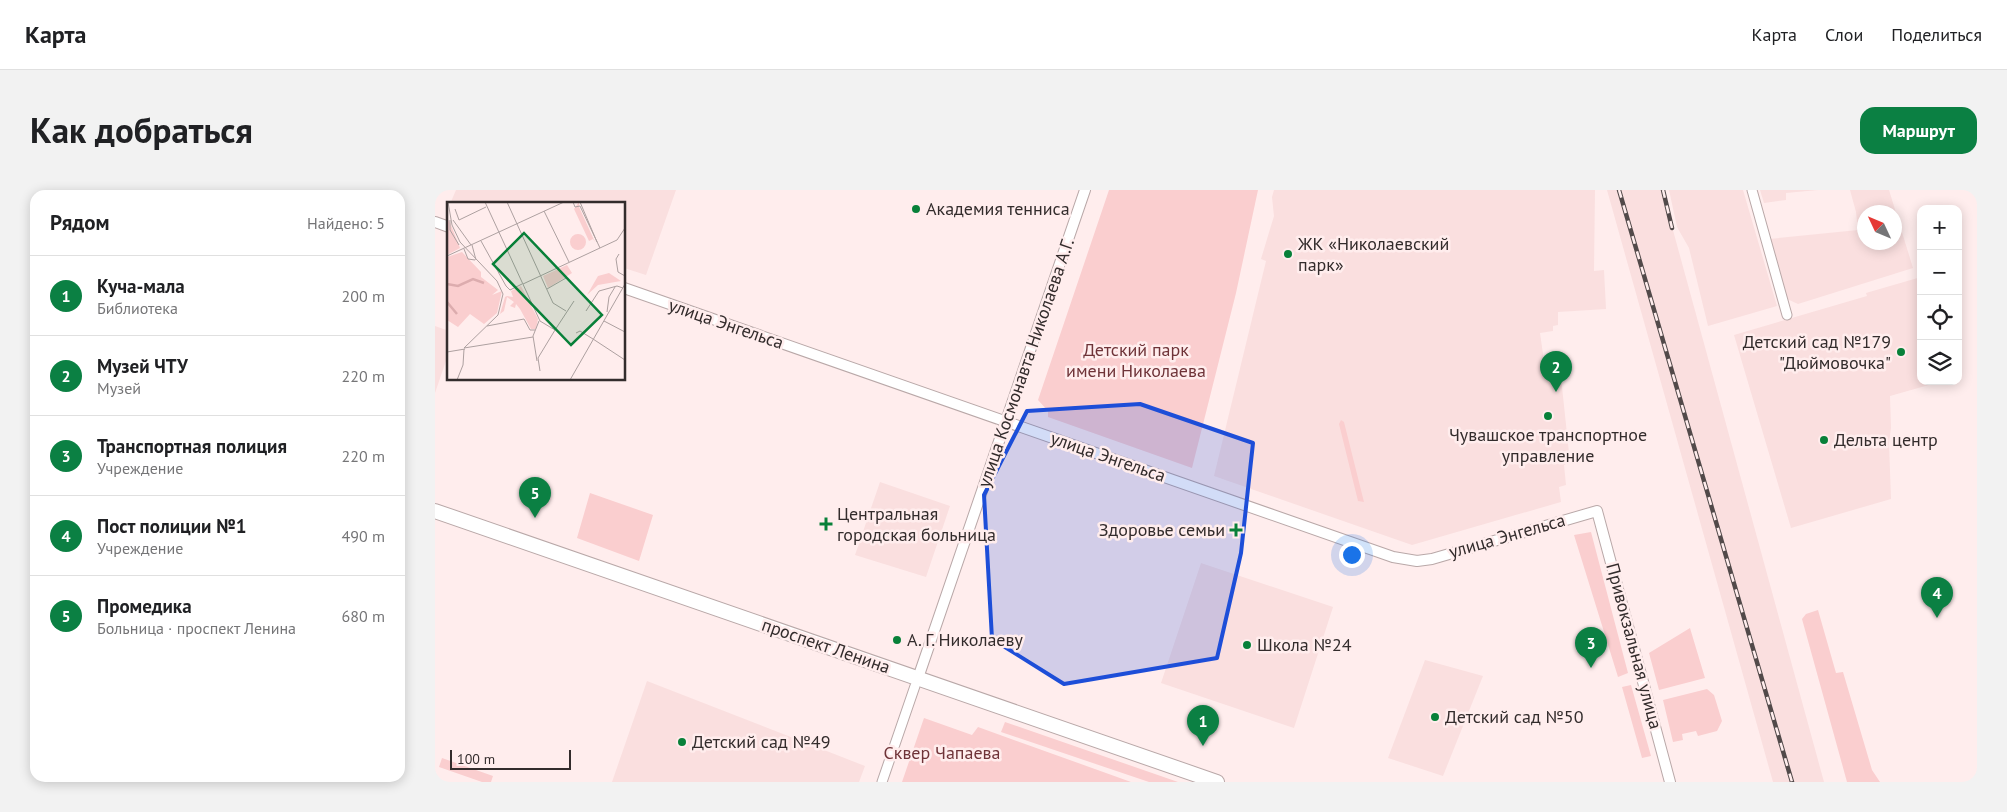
<!DOCTYPE html>
<html lang="ru">
<head>
<meta charset="utf-8">
<style>
  body { margin:0; font-family:"PT Sans",sans-serif; background:#f2f2f2; color:#202124 }
  .controls { position:absolute; right:15px; top:15px; display:grid; overflow:hidden; border-radius:10px; box-shadow:0 2px 12px #0003 }
  .controls button { width:45px; height:45px; display:grid; place-items:center; padding:0; border:0; border-bottom:1px solid #e0e0e0; background:#fff; color:#202124; font:25px sans-serif }
  .compass { position:absolute; left:1422px; top:15px; width:45px; height:45px; border-radius:50%; background:#fff; box-shadow:0 2px 12px #0003; rotate:314deg }
  .scale { position:absolute; left:15px; bottom:12px; width:121px; box-sizing:border-box; padding-left:5px; border:2px solid #332c2c; border-top:0; font-size:14px; line-height:18px; white-space:nowrap; color:#332c2c; -webkit-text-stroke:4px #ffeded; paint-order:stroke }
  .you { position:absolute; left:916px; top:364px; width:18px; height:18px; margin:-12px; border:4px solid #fff; border-radius:50%; background:#1a73e8; box-shadow:0 0 0 8px #1a73e833 }
  .badge { display:grid; place-items:center; width:32px; height:32px; border-radius:50%; background:#0b8043; color:#fff; font-size:16px; font-weight:700 }
  .pin { position:absolute; translate:-50% -41px; filter:drop-shadow(0 1px 2px #0008) }
  .pin::after { content:''; position:absolute; top:26px; width:18px; height:15px; background:inherit; clip-path:polygon(0 0,100% 0,50% 100%) }
  .list { margin:0; padding:0; list-style:none }
  h2 { display:flex; justify-content:space-between; align-items:center; height:65px; margin:0; padding:0 20px; font-size:21px }
  h2 small { font-size:16px; font-weight:400; color:#757577 }
  .list li { display:grid; grid-template-columns:32px 1fr auto; gap:15px; align-items:center; box-sizing:border-box; height:80px; padding:0 20px; border-top:1px solid #e0e0e0 }
  .list b { display:block; font-size:19px; white-space:nowrap }
  .list p { margin:0; font-size:16px; white-space:nowrap; color:#757577 }
  .list em { font-size:16px; font-style:normal; color:#757577 }
  .icon { flex:none; width:28px; height:28px; fill:none; stroke:currentColor; stroke-width:2; stroke-linecap:round; stroke-linejoin:round }
  .map { position:relative; flex:none; width:1542px; height:592px; overflow:hidden; border-radius:15px }
  header { display:flex; align-items:center; gap:30px; box-sizing:border-box; height:70px; padding:0 25px; background:#fff; border-bottom:1px solid #e0e0e0 }
  header strong { font-size:24px }
  nav { display:flex; gap:28px; margin-inline-start:auto; font-size:18px }
  .intro { display:flex; align-items:center; justify-content:space-between; box-sizing:border-box; height:120px; padding:0 30px }
  h1 { margin:0; font-size:35px }
  .button { padding:12px 22px; border-radius:15px; background:#0b8043; color:#fff; font-size:18px; font-weight:700 }
  main { display:flex; gap:30px; padding:0 30px }
  aside { flex:1; background:#fff; border-radius:15px; box-shadow:0 2px 12px #0003 }
  .map>svg:first-child { display:block }
</style>
</head>
<body>
<header>
<strong>Карта</strong>
<nav><a>Карта</a><a>Слои</a><a>Поделиться</a></nav>
</header>
<div class="intro"><h1>Как добраться</h1><a class="button">Маршрут</a></div>
<main>
<aside>
<h2>Рядом<small>Найдено: 5</small></h2>
<ul class="list">
<li><span class="badge">1</span><div><b>Куча-мала</b><p>Библиотека</p></div><em>200 m</em></li>
<li><span class="badge">2</span><div><b>Музей ЧТУ</b><p>Музей</p></div><em>220 m</em></li>
<li><span class="badge">3</span><div><b>Транспортная полиция</b><p>Учреждение</p></div><em>220 m</em></li>
<li><span class="badge">4</span><div><b>Пост полиции №1</b><p>Учреждение</p></div><em>490 m</em></li>
<li><span class="badge">5</span><div><b>Промедика</b><p>Больница · проспект Ленина</p></div><em>680 m</em></li>
</ul>
</aside>
<div class="map">
<svg width="1542" height="592" viewBox="0 0 1542 592">
  <rect width="100%" height="100%" fill="#ffeded"/>
  <path fill="#fadfdf" fill-rule="evenodd" d="M21,0H241L211,85L189,78V14H15Z
    M839,0H1160L1159,81L1169,80L1171,119L1123,122V135L1118,136V141L1105,143L1109,171L1118,170L1119,178H1125L1134,263L1130,264L1131,274L1129,275L1131,295L1124,297L1126,312L977,355L779,286L831,71L826,69L839,26L837,7Z
    M1172,0H1227L1389,592H1338Z
    M1234,0H1308L1342,116L1273,136L1254,58L1242,37Z
    M1325,0H1383L1351,3V10L1329,13Z
    M1415,0H1454L1478,78L1363,114L1352,109L1334,49L1423,40L1421,22ZM1430,22H1460V52H1430Z
    M1486,87V191H1508L1455,206L1456,238L1454,253L1456,309L1356,338L1299,145L1432,106L1431,103Z
    M0,136L14,141V162L0,203Z
    M445,292L515,316L491,387L420,365Z
    M766,373L898,417L859,538L726,493Z
    M990,470L1048,486L1008,586L953,568Z
    M212,491L430,576L424,592H177Z"/>
  <path fill="#facecf" d="M674,0H823L801,103L757,278L613,227V221L603,210Z
    M906,230L909,232L929,312L923,311L904,234Z
    M155,303L218,325L204,371L142,348Z
    M1156,342L1193,483L1183,487L1139,345Z
    M1383,420L1401,483L1408,482L1437,580L1445,592H1412L1367,429L1371,424Z
    M1255,438L1270,488L1224,500L1214,463Z
    M1196,495L1216,566L1207,568L1187,497Z
    M1272,499L1279,505L1287,531L1282,541L1263,546L1261,541L1247,544L1248,550L1238,552L1228,510Z
    M489,528L537,545L543,537L696,592H467Z
    M570,532L743,592H714L566,542Z
    M7,568L58,586L56,592H47L4,577Z"/>
  <g fill="none" stroke-linecap="round" stroke-linejoin="round">
    <defs>
      <path id="minor" d="M1317,0L1352,125
        M447,592L480,496"/>
      <path id="tertiary" d="M0,32L14,37
        M189,98L958,367L982,371L997,369L1162,321L1235,592
        M483,488L650,0"/>
      <path id="primary" d="M0,321L782,592"/>
    </defs>
    <use href="#minor" stroke="#b9a8a8" stroke-width="11"/>
    <use href="#tertiary" stroke="#b9a8a8" stroke-width="12"/>
    <use href="#primary" stroke="#b9a8a8" stroke-width="16"/>
    <use href="#minor" stroke="#fff" stroke-width="9"/>
    <use href="#tertiary" stroke="#fff" stroke-width="10"/>
    <use href="#primary" stroke="#fff" stroke-width="14"/>
    <defs>
      <path id="rail" d="M1184,0L1357,592
        M1228,0L1237,38"/>
    </defs>
    <use href="#rail" stroke="#524a4a" stroke-width="4.5"/>
    <use href="#rail" stroke="#ffeded" stroke-width="2.5" stroke-dasharray="8" stroke-linecap="butt"/>
  </g>
  <path fill="#1d4ed8" fill-opacity="0.2" stroke="#1d4ed8" stroke-width="4" stroke-linejoin="round" d="M705,214L818,253L806,363L782,468L629,494L557,449L549,305L592,221Z"/>
  <g fill="#088039" stroke="#ffeded" stroke-width="2">
    <circle cx="481" cy="19" r="5"/>
    <circle cx="853" cy="64" r="5"/>
    <circle cx="1466" cy="162" r="5"/>
    <circle cx="1113" cy="226" r="5"/>
    <circle cx="1389" cy="250" r="5"/>
    <path d="M388.5 326.5h5v5h5v5h-5v5h-5v-5h-5v-5h5z"/>
    <path d="M798.5 332.5h5v5h5v5h-5v5h-5v-5h-5v-5h5z"/>
    <circle cx="462" cy="450" r="5"/>
    <circle cx="812" cy="455" r="5"/>
    <circle cx="1000" cy="527" r="5"/>
    <circle cx="247" cy="552" r="5"/>
  </g>
  <g text-anchor="middle" stroke-width="5" stroke-linejoin="round" paint-order="stroke">
    <g font-size="18" fill="#332c2c" stroke="#ffeded" text-anchor="start">
      <text x="491" y="25">Академия тенниса</text>
      <text x="863" y="60">ЖК «Николаевский<tspan x="863" dy="21">парк»</tspan></text>
      <text x="1456" y="158" text-anchor="end">Детский сад №179<tspan x="1456" dy="21">"Дюймовочка"</tspan></text>
      <text x="1113" y="251" text-anchor="middle">Чувашское транспортное<tspan x="1113" dy="21">управление</tspan></text>
      <text x="1399" y="256">Дельта центр</text>
      <text x="402" y="330">Центральная<tspan x="402" dy="21">городская больница</tspan></text>
      <text x="790" y="346" text-anchor="end">Здоровье семьи</text>
      <text x="472" y="456">А. Г. Николаеву</text>
      <text x="822" y="461">Школа №24</text>
      <text x="1010" y="533">Детский сад №50</text>
      <text x="257" y="558">Детский сад №49</text>
    </g>
    <g font-size="18" fill="#332c2c" stroke="#ffeded">
      <text transform="translate(291 134) rotate(19)" y="6">улица Энгельса</text>
      <text transform="translate(591 173) rotate(-71)" y="6">улица Космонавта Николаева А.Г.</text>
      <text transform="translate(673 267) rotate(19)" y="6">улица Энгельса</text>
      <text transform="translate(1072 346) rotate(-16)" y="6">улица Энгельса</text>
      <text transform="translate(391 456) rotate(19)" y="6">проспект Ленина</text>
      <text transform="translate(1199 456) rotate(75)" y="6">Привокзальная улица</text>
    </g>
    <g font-size="18" fill="#6f3338" stroke="#ffeded">
      <text x="701" y="166">Детский парк<tspan x="701" dy="21">имени Николаева</tspan></text>
      <text x="507" y="569">Сквер Чапаева</text>
    </g>
  </g>
  <g transform="translate(12 12)">
    <rect width="178" height="178" fill="#ffeded"/>
    <path d="M132,0V5L148,40L146,37L142,39L127,7ZM2,18L13,46L0,53V19ZM123 40a8 8 0 1 1 16 0a8 8 0 1 1-16 0ZM15,50L34,70V75L51,88L45,93L55,89L50,111L37,122L23,112L11,125L0,118V55ZM120,63L125,71L101,86L96,74ZM162,71L174,79L151,83L140,93L151,74ZM74,84L91,117L89,127H84L73,107L69,102L68,106L63,104L67,100L60,95L57,109L53,112L58,95L60,94L66,95L64,89Z" fill="#facecf"/>
    <path fill="none" stroke="#dcacae" stroke-width="2.5" d="M0,82L11,84L26,77L37,81M0,100L10,112"/>
    <path fill="none" stroke="#ada0a0" stroke-width="1" d="M1,0L5,23L13,40L50,79L56,92L51,113L17,146L86,135M38,0L93,119L108,128L91,156L93,169M60,0L70,22M126,0L128,5L133,4L153,46M133,0L150,40M8,7L12,18L39,5M97,9L122,60M3,18V28L12,43M6,18L24,43M70,22L106,101L119,109M34,39L59,84L63,88L75,82M25,43L29,58M17,47L21,57L28,58M172,52L169,57L171,70L178,74M0,54L117,0M76,82L170,38L178,26M100,87L119,76M139,109L152,89L170,84L176,86M160,110L162,95L168,85M157,119L178,130M40,124L77,117L83,128H88M108,128L127,99M129,131L133,129L146,137M146,137L178,158M0,150L18,147M90,159L86,134L92,119M10,178L16,163L17,147M123,178L178,82"/>
    <path fill="#088039" fill-opacity="0.15" stroke="#088039" stroke-width="2.5" d="M77,31L155,113L124,143L46,62Z"/>
    <rect width="178" height="178" fill="none" stroke="#332c2c" stroke-width="2.5"/>
  </g>
</svg>
<div class="controls">
<button>+</button>
<button>−</button>
<button><svg class="icon" aria-label="locate" viewBox="0 0 24 24"><circle cx="12" cy="12" r="6"/><path d="M12 2v4M12 18v4M2 12h4M18 12h4"/></svg></button>
<button><svg class="icon" aria-label="layers" viewBox="0 0 24 24"><path d="M12 4l9 5-9 5-9-5zM3 14l9 5 9-5"/></svg></button>
</div>
<svg class="compass" viewBox="-18 -18 36 36"><path d="M0-13l5 13h-10z" fill="#e53935"/><path d="M0 13l5-13h-10z" fill="#757577"/></svg>
<div class="scale">100 m</div>
<div class="you"></div>
<div class="pin badge" style="left:768px;top:556px">1</div>
<div class="pin badge" style="left:1121px;top:202px">2</div>
<div class="pin badge" style="left:1156px;top:478px">3</div>
<div class="pin badge" style="left:1502px;top:428px">4</div>
<div class="pin badge" style="left:100px;top:328px">5</div>
</div>
</main>
</body>
</html>
